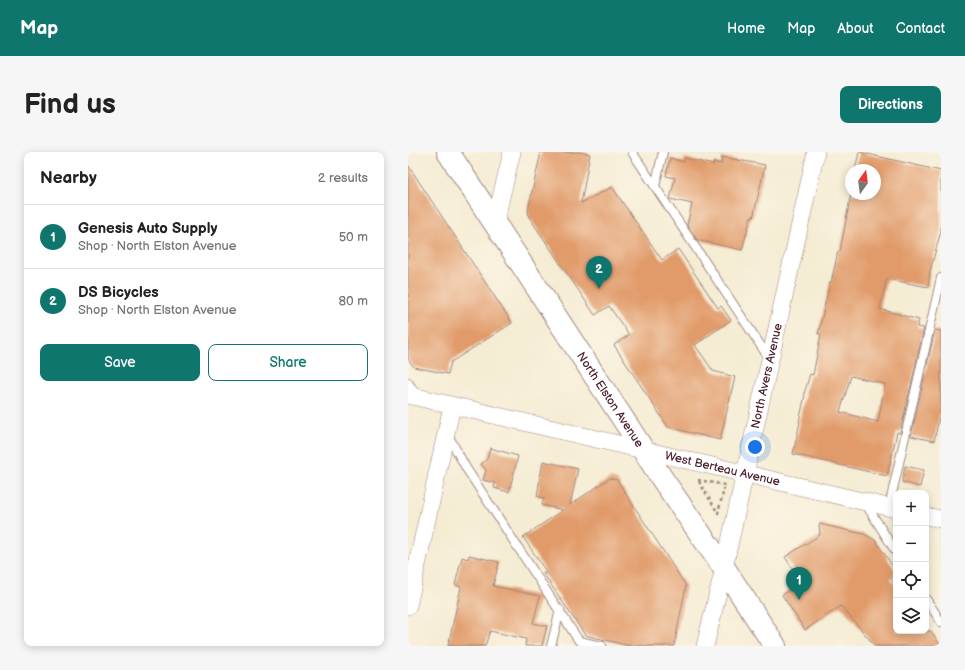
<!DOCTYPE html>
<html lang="en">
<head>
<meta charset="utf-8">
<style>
  body { margin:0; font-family:"Balsamiq Sans",sans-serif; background:#f6f6f6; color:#222 }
  .controls { position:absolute; right:12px; bottom:12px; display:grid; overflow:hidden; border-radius:8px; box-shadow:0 2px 10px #0003 }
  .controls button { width:36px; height:36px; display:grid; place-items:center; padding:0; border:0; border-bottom:1px solid #e0e0e0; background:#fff; color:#222; font:20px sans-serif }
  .compass { position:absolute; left:437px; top:12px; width:36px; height:36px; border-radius:50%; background:#fff; box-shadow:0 2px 10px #0003; rotate:14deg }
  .you { position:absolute; left:347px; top:295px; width:14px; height:14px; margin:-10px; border:3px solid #fff; border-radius:50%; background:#1a73e8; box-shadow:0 0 0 6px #1a73e833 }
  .badge { display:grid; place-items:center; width:26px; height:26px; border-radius:50%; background:#0f766e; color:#fff; font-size:13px; font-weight:700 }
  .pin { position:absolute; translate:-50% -33px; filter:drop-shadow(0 1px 2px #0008) }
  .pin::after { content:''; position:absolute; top:21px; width:14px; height:12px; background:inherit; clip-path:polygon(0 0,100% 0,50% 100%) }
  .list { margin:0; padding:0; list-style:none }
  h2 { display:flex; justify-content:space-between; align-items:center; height:52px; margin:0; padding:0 16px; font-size:17px }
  h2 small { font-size:13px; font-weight:400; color:#767676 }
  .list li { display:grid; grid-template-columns:26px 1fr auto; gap:12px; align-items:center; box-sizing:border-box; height:64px; padding:0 16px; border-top:1px solid #e0e0e0 }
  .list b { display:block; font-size:15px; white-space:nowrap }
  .list p { margin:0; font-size:13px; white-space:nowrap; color:#767676 }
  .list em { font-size:13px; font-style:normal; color:#767676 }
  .actions { display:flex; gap:8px; padding:12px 16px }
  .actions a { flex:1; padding:9px 0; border:1px solid #0f766e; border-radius:8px; text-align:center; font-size:14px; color:#0f766e }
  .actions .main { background:#0f766e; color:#fff }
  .icon { flex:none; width:22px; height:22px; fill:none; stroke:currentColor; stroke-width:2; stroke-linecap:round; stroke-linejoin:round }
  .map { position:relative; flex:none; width:533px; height:494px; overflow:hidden; border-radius:8px }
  header { display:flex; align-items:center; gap:24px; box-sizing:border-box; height:56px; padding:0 20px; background:#0f766e; color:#fff }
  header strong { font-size:19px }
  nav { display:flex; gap:22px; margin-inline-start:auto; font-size:14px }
  .intro { display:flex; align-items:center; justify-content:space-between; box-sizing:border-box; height:96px; padding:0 24px }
  h1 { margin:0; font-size:28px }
  .button { padding:10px 18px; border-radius:8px; background:#0f766e; color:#fff; font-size:14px; font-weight:700 }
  main { display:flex; gap:24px; padding:0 24px }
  aside { flex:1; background:#fff; border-radius:8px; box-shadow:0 2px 10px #0003 }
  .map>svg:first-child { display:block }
</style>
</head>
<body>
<header>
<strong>Map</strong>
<nav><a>Home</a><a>Map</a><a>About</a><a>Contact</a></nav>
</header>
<div class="intro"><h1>Find us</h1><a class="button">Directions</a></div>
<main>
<aside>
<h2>Nearby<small>2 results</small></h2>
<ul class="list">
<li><span class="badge">1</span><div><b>Genesis Auto Supply</b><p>Shop · North Elston Avenue</p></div><em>50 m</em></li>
<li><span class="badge">2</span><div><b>DS Bicycles</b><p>Shop · North Elston Avenue</p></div><em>80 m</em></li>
</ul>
<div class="actions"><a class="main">Save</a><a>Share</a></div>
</aside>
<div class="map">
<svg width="533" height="494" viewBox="0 0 533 494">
  <rect width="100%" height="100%" fill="#fcf5e5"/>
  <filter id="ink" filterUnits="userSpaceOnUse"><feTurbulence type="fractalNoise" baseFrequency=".025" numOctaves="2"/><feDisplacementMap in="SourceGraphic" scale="8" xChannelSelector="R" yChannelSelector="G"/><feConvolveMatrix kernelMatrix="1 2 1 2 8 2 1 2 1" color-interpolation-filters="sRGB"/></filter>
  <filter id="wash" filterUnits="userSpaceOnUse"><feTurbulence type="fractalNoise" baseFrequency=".012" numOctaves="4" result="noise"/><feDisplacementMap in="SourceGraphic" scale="16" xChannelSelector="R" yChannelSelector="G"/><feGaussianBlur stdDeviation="0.9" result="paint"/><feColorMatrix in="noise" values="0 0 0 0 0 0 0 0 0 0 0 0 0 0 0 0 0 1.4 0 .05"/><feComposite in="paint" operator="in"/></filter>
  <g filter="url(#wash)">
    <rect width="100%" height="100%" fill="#f4ecd3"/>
    <g id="blocks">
      <path fill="#e19b6b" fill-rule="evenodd" d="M133,0H172L182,2L173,51L204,35L254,108L270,97L310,156L313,154L323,168L287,193L305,219L327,225L312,288L260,275L206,193L221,183L201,154L187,163L121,65L120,58Z
        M451,0L533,19V79L522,119L520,135L479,127L478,129L472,157L511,168L509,175L516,176L492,281L489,280L479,324L385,302L392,270H391L397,243L396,242L402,222L405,223L413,182H410L422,130L423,131L430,99H432L443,42H467V18H447ZM443,224L477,232L470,270L432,260Z
        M314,5L357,13L345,66L343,65L334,98L289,88L279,73L284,52L262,47L267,26L258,24L262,6L276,10L277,6L305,13L306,10L313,12Z
        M0,13L104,171L43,210L40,222L6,215L0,207Z
        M527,178L533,179V257L526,289L503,284Z
        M82,296L110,304L101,340L86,336L87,331L75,328L78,318L73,312L79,307Z
        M135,309L170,317L162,353L202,326L209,328L278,434L266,494H222L177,483L135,421H139L115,385L155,358L134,353L136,346L129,344Z
        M497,314L516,318L512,335L494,330Z
        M411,372L456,382L467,388L488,419L483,427L488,434V479H523L533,494H467L433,454L397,478L374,443L393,429L377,405L412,383Z
        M61,403L91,410L85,434L132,444L125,471L139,474L134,494H117L118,487L82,479L77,494H40L53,435L47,433L54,405L60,407Z"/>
    </g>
  </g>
  <g filter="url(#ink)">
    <use href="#blocks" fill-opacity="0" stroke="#9f867f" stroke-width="1"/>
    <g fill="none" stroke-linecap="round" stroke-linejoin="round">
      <defs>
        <path id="service" d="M224,0L361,206
          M247,34L255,0
          M0,230L8,243
          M40,283L58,316L171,489L194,494
          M457,351L488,400
          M481,355L533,126
          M518,447L533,470
          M143,494L152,458"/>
        <g id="minor">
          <path d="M87,70L104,0"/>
          <path id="s1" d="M0,243L488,357"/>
          <path d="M518,364L533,367"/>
          <path d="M0,454L44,254"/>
          <path id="s2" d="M297,494L316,416L408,0"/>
        </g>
        <g id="secondary">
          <path id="s3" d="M40,0L255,328L316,416L367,494"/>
        </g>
      </defs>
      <use href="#service" stroke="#9f867f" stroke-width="10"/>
      <use href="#minor" stroke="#9f867f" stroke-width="18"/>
      <use href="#secondary" stroke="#9f867f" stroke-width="24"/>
      <path stroke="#9f867f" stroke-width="2.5" stroke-dasharray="3 3" stroke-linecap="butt" d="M290,328L317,333L310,361Z"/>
      <use href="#service" stroke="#fff" stroke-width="8"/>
      <use href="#minor" stroke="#fff" stroke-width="17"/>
      <use href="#secondary" stroke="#fff" stroke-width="22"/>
    </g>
  </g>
  <g text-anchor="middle" stroke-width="4" stroke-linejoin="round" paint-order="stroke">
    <g font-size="12" fill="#4a1f2b" stroke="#fcf5e5">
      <text dy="4" stroke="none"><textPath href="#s2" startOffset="277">North Avers Avenue</textPath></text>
      <text dy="4" stroke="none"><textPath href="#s3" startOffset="296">North Elston Avenue</textPath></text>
      <text dy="4" stroke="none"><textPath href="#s1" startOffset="323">West Berteau Avenue</textPath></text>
    </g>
  </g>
</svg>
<div class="controls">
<button>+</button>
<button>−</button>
<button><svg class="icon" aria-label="locate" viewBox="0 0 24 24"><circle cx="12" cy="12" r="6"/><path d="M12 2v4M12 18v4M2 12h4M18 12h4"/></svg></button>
<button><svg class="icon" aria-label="layers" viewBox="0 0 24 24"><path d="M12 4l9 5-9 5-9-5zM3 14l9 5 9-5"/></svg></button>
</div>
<svg class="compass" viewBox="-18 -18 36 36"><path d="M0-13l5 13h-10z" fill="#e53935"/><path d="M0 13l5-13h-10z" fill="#767676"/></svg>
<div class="you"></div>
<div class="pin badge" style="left:391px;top:448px">1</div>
<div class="pin badge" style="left:191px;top:137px">2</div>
</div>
</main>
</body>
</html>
